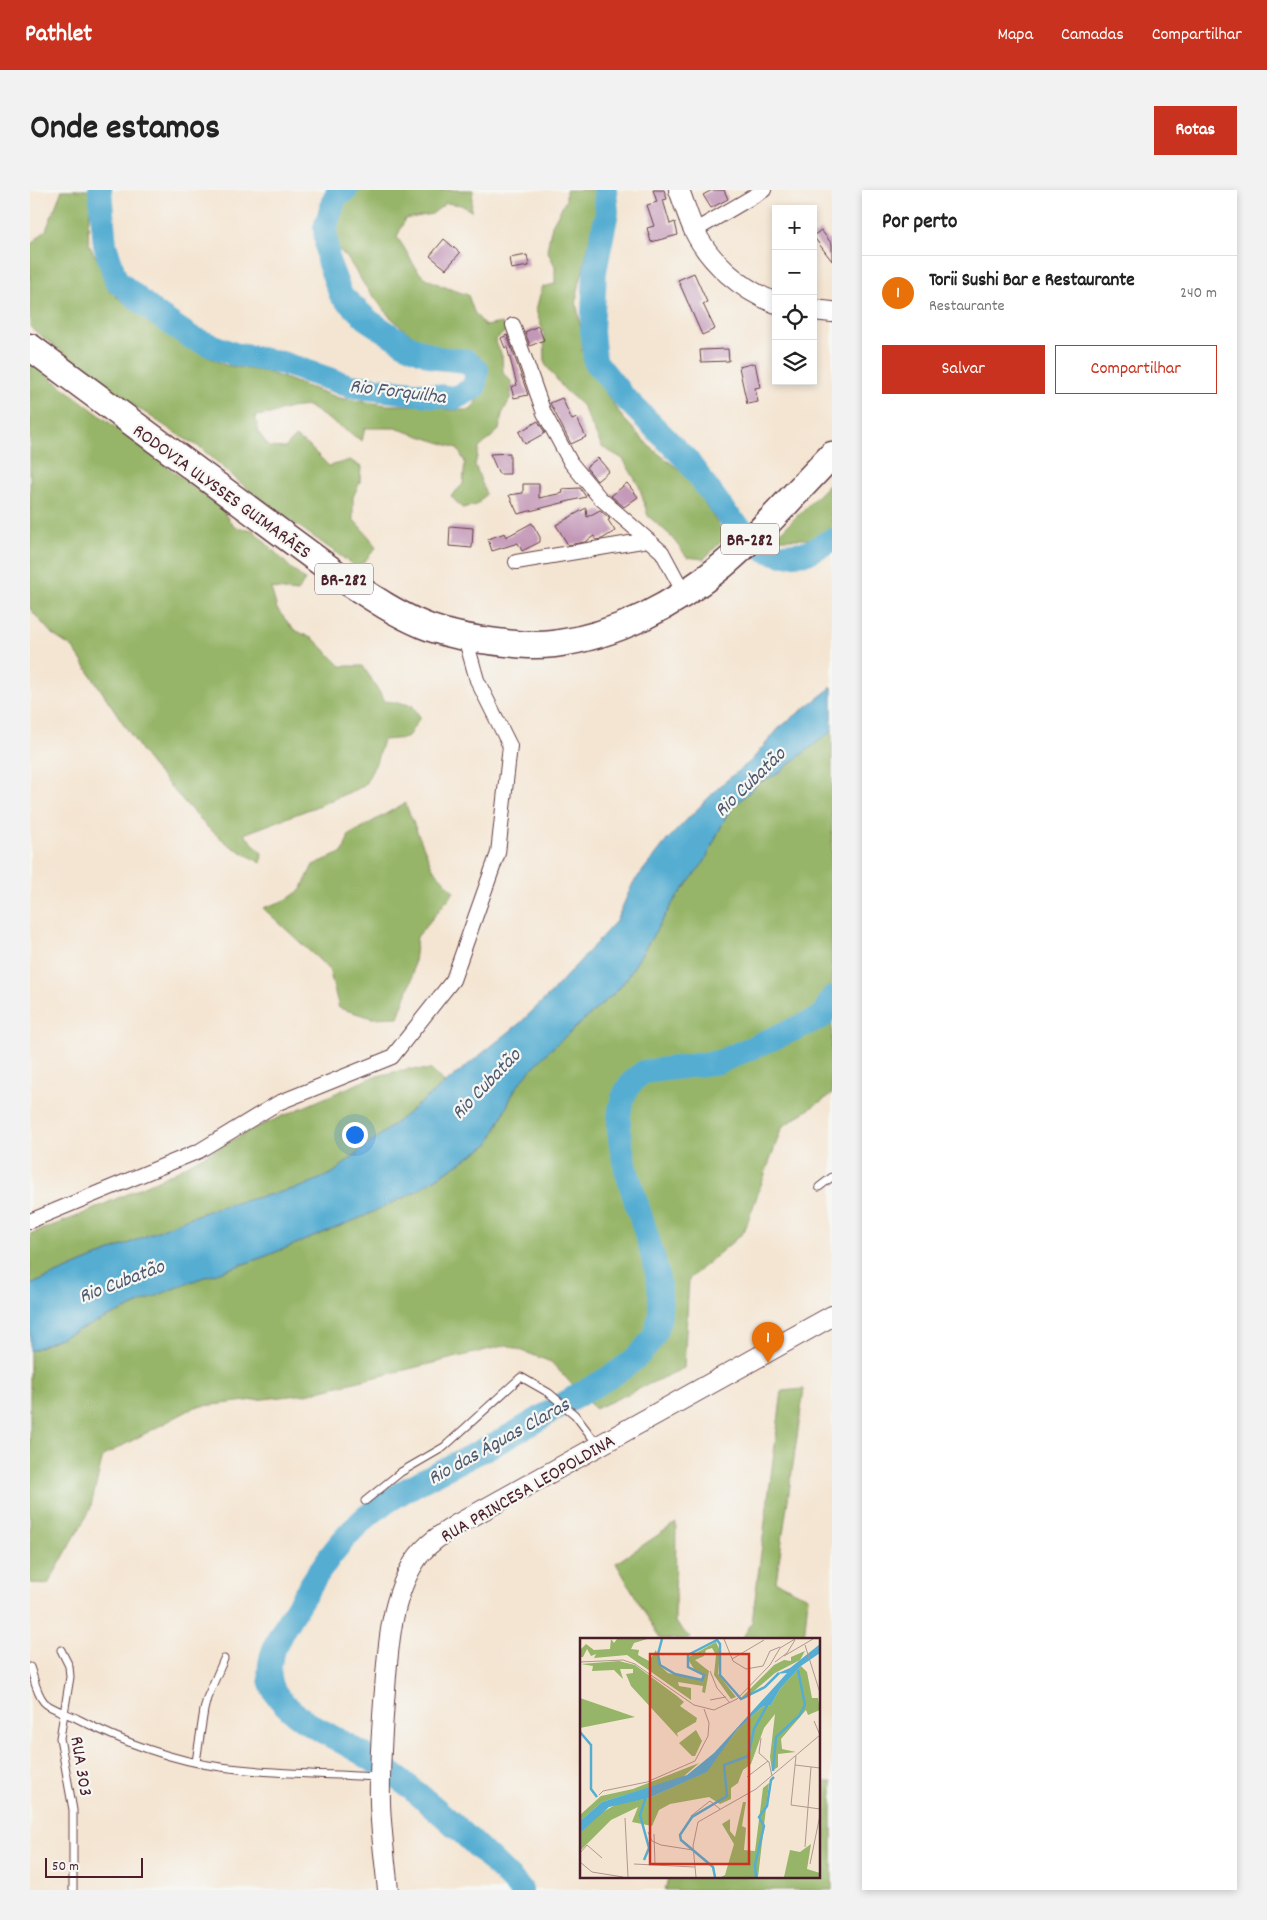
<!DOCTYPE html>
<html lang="pt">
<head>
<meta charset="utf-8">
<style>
  body { margin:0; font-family:Dekko,sans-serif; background:#f2f2f2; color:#222 }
  .controls { position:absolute; right:15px; top:15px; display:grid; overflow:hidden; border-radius:0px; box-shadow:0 2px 8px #0003 }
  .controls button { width:45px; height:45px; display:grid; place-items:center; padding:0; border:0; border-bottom:1px solid #e0e0e0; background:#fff; color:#222; font:25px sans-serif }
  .scale { position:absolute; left:15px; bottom:12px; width:98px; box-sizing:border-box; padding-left:5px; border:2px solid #4a1f2b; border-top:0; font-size:14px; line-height:18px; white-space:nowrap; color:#4a1f2b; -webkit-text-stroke:4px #f6f6f2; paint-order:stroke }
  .you { position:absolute; left:324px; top:944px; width:18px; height:18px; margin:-12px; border:4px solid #fff; border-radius:50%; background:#1a73e8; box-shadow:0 0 0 8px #1a73e833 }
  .badge { display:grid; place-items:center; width:32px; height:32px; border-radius:50%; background:#c8321e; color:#fff; font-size:16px; font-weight:700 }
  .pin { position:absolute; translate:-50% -41px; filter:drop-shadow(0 1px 2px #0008) }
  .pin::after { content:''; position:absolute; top:26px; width:18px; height:15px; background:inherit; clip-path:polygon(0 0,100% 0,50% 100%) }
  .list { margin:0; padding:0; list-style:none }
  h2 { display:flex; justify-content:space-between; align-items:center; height:65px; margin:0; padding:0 20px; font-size:21px }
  h2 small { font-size:16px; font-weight:400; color:#767676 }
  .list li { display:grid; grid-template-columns:32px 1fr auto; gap:15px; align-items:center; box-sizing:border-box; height:75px; padding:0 20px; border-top:1px solid #e0e0e0 }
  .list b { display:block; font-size:19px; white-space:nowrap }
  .list p { margin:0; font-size:16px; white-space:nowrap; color:#767676 }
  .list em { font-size:16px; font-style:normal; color:#767676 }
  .actions { display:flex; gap:10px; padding:15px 20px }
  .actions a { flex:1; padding:11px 0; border:1px solid #c8321e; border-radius:0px; text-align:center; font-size:18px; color:#c8321e }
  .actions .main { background:#c8321e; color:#fff }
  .icon { flex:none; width:28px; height:28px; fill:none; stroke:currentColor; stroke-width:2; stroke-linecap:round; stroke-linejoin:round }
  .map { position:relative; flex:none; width:802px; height:1700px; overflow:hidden; border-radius:0px }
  header { display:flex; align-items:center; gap:30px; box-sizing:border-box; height:70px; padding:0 25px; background:#c8321e; color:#fff }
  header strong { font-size:24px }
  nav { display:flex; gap:28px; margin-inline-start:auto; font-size:18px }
  .intro { display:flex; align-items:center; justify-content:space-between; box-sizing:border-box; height:120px; padding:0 30px }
  h1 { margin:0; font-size:35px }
  .button { padding:12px 22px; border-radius:0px; background:#c8321e; color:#fff; font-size:18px; font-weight:700 }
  main { display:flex; gap:30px; padding:0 30px }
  aside { flex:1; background:#fff; border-radius:0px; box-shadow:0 2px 8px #0003 }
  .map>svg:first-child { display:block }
</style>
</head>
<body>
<header>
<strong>Pathlet</strong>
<nav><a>Mapa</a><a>Camadas</a><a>Compartilhar</a></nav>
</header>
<div class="intro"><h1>Onde estamos</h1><a class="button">Rotas</a></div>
<main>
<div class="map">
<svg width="802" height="1700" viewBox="0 0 802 1700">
  <rect width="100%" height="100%" fill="#f6f6f2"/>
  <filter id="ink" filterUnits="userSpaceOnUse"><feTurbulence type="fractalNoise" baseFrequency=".02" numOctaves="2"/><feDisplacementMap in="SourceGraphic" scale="10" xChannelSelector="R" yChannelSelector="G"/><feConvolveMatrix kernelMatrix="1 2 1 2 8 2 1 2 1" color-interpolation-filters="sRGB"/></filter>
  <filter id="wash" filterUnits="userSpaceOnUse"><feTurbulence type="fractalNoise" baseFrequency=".0096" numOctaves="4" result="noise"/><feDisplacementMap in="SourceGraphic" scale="20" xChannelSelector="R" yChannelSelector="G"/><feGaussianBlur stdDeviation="1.12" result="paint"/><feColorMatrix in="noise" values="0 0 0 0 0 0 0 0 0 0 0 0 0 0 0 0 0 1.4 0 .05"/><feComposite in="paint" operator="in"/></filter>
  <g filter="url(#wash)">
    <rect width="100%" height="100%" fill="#f4e5d2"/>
    <path fill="#96b568" stroke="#706a4a" d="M32,0H62V7L58,35L59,55L72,77L79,101L146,151L195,175L237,182L309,208L357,215H397L420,220H441C454,200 454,189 449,166L401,157L376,141L359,126L335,96L318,69L303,53L301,33L308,17L327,0H443L441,21L431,15L416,13L402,24L375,29L367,47C375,58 381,71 388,81C398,93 424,100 438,105L444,122L455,136L472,133L476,141L465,150L472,166L473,183L481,191V207L472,224L469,240L449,258L445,275L456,304L447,315L432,318L421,306L433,294L435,272L427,258L365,238H335L332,251L278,216L260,218L240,224L225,226L229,243L239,257L255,258L265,247L279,256L299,276L320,270L331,277L330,292L323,307V329L340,348L346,358L333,373L326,377L221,302L171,258L150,246L84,202L0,137V55L16,40Z
      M536,0H567V17L546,110L552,145V161L560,180L593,228L620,257L655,284L692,340L696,347L674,369L657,367L639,344L618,326L609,296L593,269L572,257L552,215L534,199L515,174L514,145L506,120L512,97L525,94V76L517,60L522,35L536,10Z
      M0,172L190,317L204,337L223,340L262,379L275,390L267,402L241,398L247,419L263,439L285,450L311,476H333L355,511L382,515L390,527L377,548L353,550L346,573L334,596L285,617L214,644L232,663L231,673L199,655L176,636L121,575L43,458L23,445L0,419Z
      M802,291V339L787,349H744Z
      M802,541V904L752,937L714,1042L659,1089L654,1178L565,1219L521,1172L477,1155L276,1204L165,1217L73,1266L60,1320L18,1394L0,1393V1161L154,1094L231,1068L330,1028L385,1002L459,954L485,899L498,882L520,860L587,801L597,788L644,711L675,671L696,626L704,616L729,593L747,584Z
      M375,613L402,677L424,702L387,747L382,789L368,827L342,828L309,818L299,779L233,718L256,710L271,700L283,675L313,662L319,645Z
      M378,879L401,880L415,893L303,983L271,997L189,1017L156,1029L0,1095V1044L48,1026L139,985L223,939L343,887Z
      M774,1199L746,1392L778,1407L774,1449H712L722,1432L752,1201Z
      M646,1333L645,1432L661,1449H630L586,1373Z
      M788,1592H802V1700H635L639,1686H788Z"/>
    <path fill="#55add2" stroke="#50667e" d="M802,497V541L747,584L729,593L704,616L696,626L675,671L644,711L597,788L587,801L520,860L498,883L485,899L459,954L385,1002L330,1028L231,1068L154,1094L0,1161V1095L156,1029L189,1017L271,997L303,983L490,833L521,803L586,731L603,693L638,649L692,594L721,571L749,538Z"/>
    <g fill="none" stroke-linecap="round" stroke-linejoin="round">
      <path stroke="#55add2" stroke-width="24" d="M70,0L75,55L86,90L125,123L162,148L204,164L252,173L320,196L425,208L444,198L447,181L436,171L407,168L376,155L339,131L311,105L298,71L295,38L306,5L316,0
        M575,0L577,22L565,81L562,142L565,171L593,206L657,270L698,326L727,355L738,361L752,365L777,363L802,350
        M491,1700C446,1654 397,1607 344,1571C314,1550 273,1537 249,1508C228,1483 246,1451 260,1428C284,1390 307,1348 345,1320C385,1291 432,1272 476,1248C499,1235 522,1221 545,1207C571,1192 606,1175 622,1149C663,1081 538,931 614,882L689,872L792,827L802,808"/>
    </g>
    <g id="blocks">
      <path fill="#c397b7" d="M623,0H634L637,9L633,10L640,34L645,32L648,45L621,52L617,38L624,36L617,15L627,12Z
        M682,0H694L698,9L681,18L673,5Z
        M791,40L802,54V71L783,46Z
        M414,49L430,63L416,79L400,66Z
        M497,65L499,76L481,79L479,68Z
        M664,83L677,112L673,114L685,139L672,145L648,90Z
        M508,136L514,150L500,156L495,142Z
        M477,145L498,205L484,208L481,197L487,195L477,157L475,158L471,148Z
        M698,159L699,171L671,172L670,160Z
        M725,173L730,197L725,198L728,212L717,214L709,177Z
        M532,208L542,230L547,228L556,247L541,254L520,213Z
        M508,231L515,243L495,254L489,242Z
        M480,263V284H469L460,264Z
        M568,268L579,281L567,291L556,277Z
        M597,293L608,307L594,317L581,306Z
        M493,294H509V308L533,303L532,299L550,298L556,307L488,324L479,305L493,303Z
        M556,318L557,327L570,320L580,329L578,330L585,341L572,349L566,350L564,346L555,352L538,355L526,335Z
        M502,333L510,347V352L492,361L488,353L462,361L458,349L475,343L476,347Z
        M420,336L443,338L442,358L419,356Z"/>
    </g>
  </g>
  <g filter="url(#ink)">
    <use href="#blocks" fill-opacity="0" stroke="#643d44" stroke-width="1"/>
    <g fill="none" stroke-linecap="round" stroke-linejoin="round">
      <defs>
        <path id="lane" d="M789,997L802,987
          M335,1311L371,1282L414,1257L491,1187L519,1203L545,1225L567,1254
          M31,1460L39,1476L40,1487L30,1548L43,1620V1700
          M0,1477C4,1488 6,1503 14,1512C20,1519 39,1524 48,1529C90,1551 144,1571 191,1577C243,1584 296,1584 347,1587
          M166,1572L174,1520L177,1508L194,1469"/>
        <path id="street" d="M664,41L734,0
          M483,135L514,223L541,273L570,308L632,362L654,403
          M486,372L618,350
          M0,1031L169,961L248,913L362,867L423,790L468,663L480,556L447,490L435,447"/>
        <path id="secondary" d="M649,0C654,13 658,27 664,40C680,73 712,100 746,113
          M783,120L802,122
          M358,1700C355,1671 351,1642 350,1613C349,1575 352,1537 355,1499C358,1457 361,1408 385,1371C395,1355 412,1344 428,1334L802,1126"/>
        <path id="highway" d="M0,157L312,388C338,405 364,423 393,435C412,443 433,447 452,450C475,453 500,457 524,454C586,446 645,415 693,375C732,342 766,302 802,265"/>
      </defs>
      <use href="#lane" stroke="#643d44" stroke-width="9"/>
      <use href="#street" stroke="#643d44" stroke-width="16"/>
      <use href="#secondary" stroke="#643d44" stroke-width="22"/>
      <use href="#highway" stroke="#643d44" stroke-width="29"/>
      <use href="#lane" stroke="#fff" stroke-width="7"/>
      <use href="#street" stroke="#fff" stroke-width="14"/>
      <use href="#secondary" stroke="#fff" stroke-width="20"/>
      <use href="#highway" stroke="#fff" stroke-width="26"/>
    </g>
  </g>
  <g text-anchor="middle" stroke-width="4.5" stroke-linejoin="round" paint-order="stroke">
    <g fill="#f6f6f2" stroke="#7e6067" stroke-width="1">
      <rect x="691" y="333.5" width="58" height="31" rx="4"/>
      <rect x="285" y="373.5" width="58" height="31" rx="4"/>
    </g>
    <g font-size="18" font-weight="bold" fill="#4a1f2b">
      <text x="720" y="355">BR-282</text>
      <text x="314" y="395">BR-282</text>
    </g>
    <g font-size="19" fill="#4a1f2b" stroke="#f6f6f2">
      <text transform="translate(193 300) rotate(36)" y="7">RODOVIA ULYSSES GUIMARÃES</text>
      <text transform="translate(497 1297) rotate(-30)" y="7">RUA PRINCESA LEOPOLDINA</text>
      <text transform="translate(53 1576) rotate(81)" y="7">RUA 303</text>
    </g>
    <g font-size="20" font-style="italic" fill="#4e586e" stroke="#f6f6f2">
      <text transform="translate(368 200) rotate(7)" y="7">Rio Forquilha</text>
      <text transform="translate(719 591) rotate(-44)" y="7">Rio Cubatão</text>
      <text transform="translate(455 893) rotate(-46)" y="7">Rio Cubatão</text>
      <text transform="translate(91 1090) rotate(-21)" y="7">Rio Cubatão</text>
      <text transform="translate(468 1250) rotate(-29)" y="7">Rio das Águas Claras</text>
    </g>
  </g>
  <g transform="translate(550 1448)">
    <rect width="240" height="240" fill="#f4e5d2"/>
    <path d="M31,1L34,5L37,1H67L54,5L51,11L59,12L58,17L69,23L76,12L80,28L88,35L122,43L125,37L114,31L107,20L136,4L140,13L138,36L156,59L151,61L134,37L136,17L132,10L126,12L124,18L115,22L129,33L125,55L122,54L123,48L98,44L99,48L111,50V62L47,17L14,20L16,16L11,18L7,11L3,19H0V12L6,6L14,12L30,11ZM225,13L220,22L195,35L167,59H162L194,27L204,22L211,23V19ZM39,23L55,27L97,58L104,64L100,68L117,80L116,84L97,95L98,99L51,48L46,36L53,35V31H40L43,41L34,32L12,33L13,28L1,26ZM221,28L227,34L232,60H238L240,72L228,77L226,72L201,101L202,111L216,114L198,116V129L192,133L190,119L195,76L184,90L171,126L163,132L158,145L151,150V161L140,166L129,159L90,166L79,172L72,188L52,184L58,169L31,182L0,213V195L17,177L37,166L69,160L126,134L157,92L182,69L191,67L200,51ZM0,60L55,79L0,90ZM116,92L122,103L115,118H112L99,105ZM119,125L103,139L22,164L0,183V177L21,158L53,151ZM189,145L178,239H141L145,237L154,206L142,186L150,181V193L155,199L163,164H166L162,188L166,190L164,212L175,213L183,150ZM231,206L227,231L240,235V239H204L210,212L220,214Z" fill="#96b568"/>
    <path d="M240,6V15L221,28L200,51L191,67L182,69L157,92L127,134L69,160L29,169L0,195V183L22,164L107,137L134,115L207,35L196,36L210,30Z" fill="#55add2"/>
    <path fill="none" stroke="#55add2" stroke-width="2.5" d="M82,1L78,16L80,27L95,36L122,42L124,37L108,29V17L137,2L140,6V37L161,61L185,49L199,35M0,94L11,107V151L17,159M193,133L196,99L219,78L225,67L218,32M64,222L69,210L60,177L66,159M135,239L133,229L101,202L100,197L112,179L147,158L144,127L168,118L174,91L189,64M176,239L175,227L184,188L179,179L187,168L191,142L194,139"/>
    <path fill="none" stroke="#b0968f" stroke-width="1" d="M144,1L153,23L166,31L183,28L190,13L200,9M225,7L240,55M204,18L233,1M152,21L184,2M0,24L43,22L55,26L114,67L134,72L157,61L190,27L200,10L215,1M195,24L207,15L215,2M130,33L137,50L150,65M130,62L146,59M234,83L240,97M181,100L179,115L189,124L192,138M216,118L211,167L240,171M215,127L240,130M167,139L188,123M19,157L23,153L67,144L115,123L128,98L129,85L124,71M111,178L130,163L140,171M45,180L48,239M68,194L72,203L81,207L113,212M74,196L75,227M225,209L231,129M0,215L7,207L22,220M0,224L12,234L43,239M54,226L115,229M230,226L240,177M116,239L113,208L118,184L176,151L240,97"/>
    <path fill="#c8321e" fill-opacity="0.15" stroke="#c8321e" stroke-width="2.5" d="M70,16H169V226H70Z"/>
    <rect width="240" height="240" fill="none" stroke="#4a1f2b" stroke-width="2.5"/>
  </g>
</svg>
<div class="controls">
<button>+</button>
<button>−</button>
<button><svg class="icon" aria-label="locate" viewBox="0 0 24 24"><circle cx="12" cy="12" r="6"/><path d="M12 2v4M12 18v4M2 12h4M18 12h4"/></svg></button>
<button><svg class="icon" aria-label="layers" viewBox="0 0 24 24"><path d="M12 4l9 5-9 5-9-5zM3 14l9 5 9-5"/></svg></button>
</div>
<div class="scale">50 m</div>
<div class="you"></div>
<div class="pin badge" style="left:738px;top:1173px;background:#e8710a">1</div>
</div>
<aside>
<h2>Por perto<small></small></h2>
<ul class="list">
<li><span class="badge" style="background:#e8710a">1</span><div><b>Torii Sushi Bar e Restaurante</b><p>Restaurante</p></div><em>240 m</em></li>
</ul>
<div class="actions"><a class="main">Salvar</a><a>Compartilhar</a></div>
</aside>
</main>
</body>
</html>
